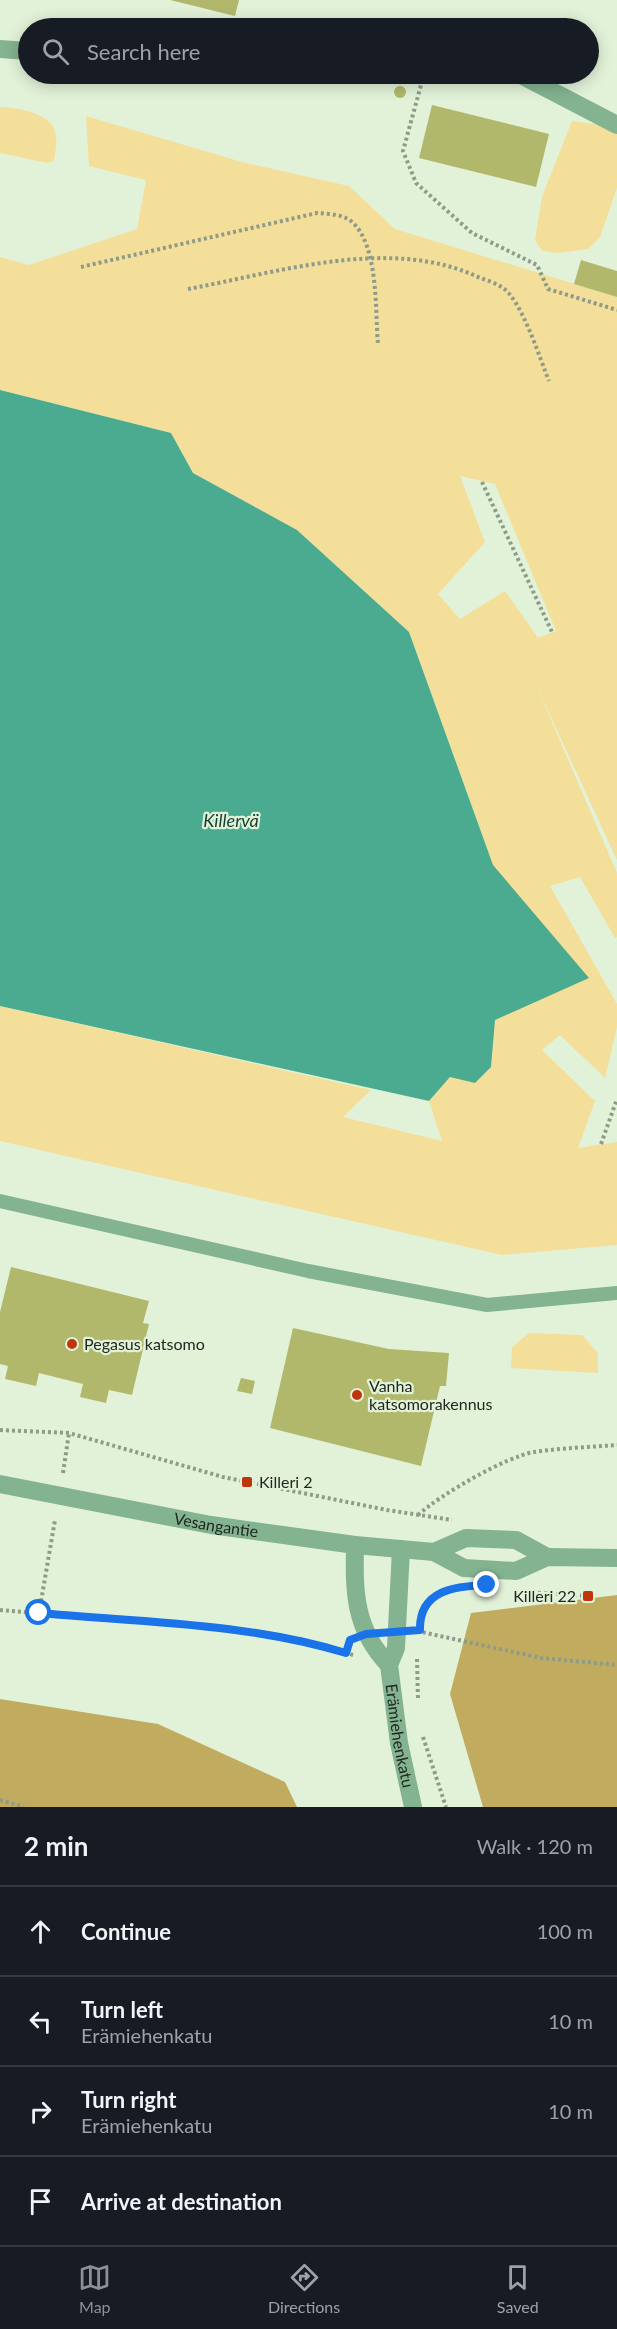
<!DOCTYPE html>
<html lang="en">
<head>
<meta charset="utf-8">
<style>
  body { margin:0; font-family:Lato,sans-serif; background:#242831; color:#f1f3f6 }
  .stop { position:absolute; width:18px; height:18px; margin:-14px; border:4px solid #1a73e8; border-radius:50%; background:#fff }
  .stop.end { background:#1a73e8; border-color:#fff; box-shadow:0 2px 6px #0008 }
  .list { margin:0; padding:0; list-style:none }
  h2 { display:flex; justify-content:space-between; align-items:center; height:78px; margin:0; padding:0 24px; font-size:26px }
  h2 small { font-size:20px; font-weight:400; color:#9ea1a6 }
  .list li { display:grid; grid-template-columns:39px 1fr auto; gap:18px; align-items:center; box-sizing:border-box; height:90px; padding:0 24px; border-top:2px solid #363941 }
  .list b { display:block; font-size:22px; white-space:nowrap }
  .list p { margin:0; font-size:20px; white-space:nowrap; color:#9ea1a6 }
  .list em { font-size:20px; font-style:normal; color:#9ea1a6 }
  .icon { flex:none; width:33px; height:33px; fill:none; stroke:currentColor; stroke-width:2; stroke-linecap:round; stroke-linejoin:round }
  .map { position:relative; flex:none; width:617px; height:1807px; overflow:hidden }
  .search { position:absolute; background:#171b24; box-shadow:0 3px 15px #0003; left:18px; right:18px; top:18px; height:66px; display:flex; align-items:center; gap:15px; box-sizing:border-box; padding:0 21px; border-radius:33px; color:#9ea1a6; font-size:22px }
  .sheet { height:438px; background:#171b24 }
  nav { display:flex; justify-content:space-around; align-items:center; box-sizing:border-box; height:84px; border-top:2px solid #363941; background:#171b24; font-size:16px; color:#9ea1a6 }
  nav a { display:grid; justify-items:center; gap:3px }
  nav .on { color:#8c9099 }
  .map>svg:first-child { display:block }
</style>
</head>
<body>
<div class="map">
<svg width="617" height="1807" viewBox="0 0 617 1807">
  <rect width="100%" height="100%" fill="#e2f2d8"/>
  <path fill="#f3df99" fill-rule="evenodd" d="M0,107C18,108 55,113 56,136C57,144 55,153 54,161L47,163L0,153Z
    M86,116L242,162L349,186L395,229L617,297V860L536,685L617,873V937L615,938L580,877L550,886L617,1004V1027L605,1078L560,1035L542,1050L595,1101L578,1148L617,1142V1245L502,1255L0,1141V1006L371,1090L343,1117L442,1141L429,1101L450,1077L491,1067L494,1020L493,865L409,632L297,530L193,473L171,433L0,390V257L29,265L137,229L146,180L89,166ZM460,476L495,484L556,631L538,638L505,591L460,619L438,594L485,542Z
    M572,121L595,124L617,133V188L600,237L588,249L558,253L542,251L535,240L542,197Z
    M529,1333L582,1335L598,1353V1373L511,1368L512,1347Z"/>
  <path fill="#c1ab5f" d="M617,1595V1807H483L450,1694L471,1613Z
    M0,1699L158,1724L285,1782L297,1807H0Z"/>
  <path fill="#4aab90" d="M0,390L171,433L193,473L297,530L409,632L493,865L589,978L495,1020L491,1067L475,1083L450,1077L429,1101L0,1006Z"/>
  <path fill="#b1b86c" d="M170,0H239L235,16Z
    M394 92a6 6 0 1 1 12 0a6 6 0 1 1-12 0Z
    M432,105L549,134L536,187L419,158Z
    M581,260L617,271V297L574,284Z
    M11,1267L149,1301L143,1323L149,1324L132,1395L109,1390L106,1403L80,1397L83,1384L39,1373L36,1386L5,1379L8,1366L0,1364V1312Z
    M293,1328L389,1349L449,1353L446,1386H440L421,1466L270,1428Z
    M241,1378L255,1381L252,1394L237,1391Z"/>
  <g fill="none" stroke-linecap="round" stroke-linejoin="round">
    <path stroke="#8f9b88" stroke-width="4" stroke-dasharray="3 3" stroke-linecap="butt" d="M424,74L403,151L416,183L472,233L537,265L548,289L617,310
      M81,267L317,213C329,214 343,214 352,222C379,246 375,311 378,344
      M188,289C280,272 390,236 478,277C486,280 496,283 503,288C522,301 540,359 549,381
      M482,482L552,632
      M601,1144L617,1099
      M0,1430L69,1433L223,1477L387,1510L452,1520
      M63,1473L69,1433
      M418,1515C440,1495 505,1457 534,1452C562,1448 590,1447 617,1445
      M526,1592L588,1596
      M0,1610L226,1629L301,1639L353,1655
      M39,1613L55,1520
      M421,1613L435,1595L454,1587
      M417,1631L541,1658L617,1665
      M417,1659L418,1700
      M423,1737L446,1807
      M0,1800L24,1807"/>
    <path stroke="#83b390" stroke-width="14" d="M0,1201L308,1271L487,1305L617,1293"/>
    <path stroke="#83b390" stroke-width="18" d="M0,49L28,51
      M519,74L617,125"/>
    <g stroke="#83b390" stroke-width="18">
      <path id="s1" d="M0,1484L211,1525L355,1545L434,1552L464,1568L516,1571L547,1557L617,1558"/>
      <path d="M355,1545C354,1592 354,1629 389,1665"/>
      <path id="s2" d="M401,1549L396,1648L389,1665L399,1743L413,1807"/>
      <path d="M434,1552L466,1538L516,1540L547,1557"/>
    </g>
  </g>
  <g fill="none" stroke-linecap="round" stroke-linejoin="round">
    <path stroke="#1a73e8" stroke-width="8" d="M39,1613C141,1622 247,1623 346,1653L350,1640L366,1634L420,1630C419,1590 455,1586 487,1585"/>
  </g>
  <g fill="#bf360d" stroke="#e2f2d8" stroke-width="2">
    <circle cx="72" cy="1344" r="6"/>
    <circle cx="357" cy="1395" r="6"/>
    <rect x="241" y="1476" width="12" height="12" rx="3"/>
    <rect x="582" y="1590" width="12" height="12" rx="3"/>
  </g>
  <g text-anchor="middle" stroke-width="4.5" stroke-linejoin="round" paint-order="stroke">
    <g font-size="16" fill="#22281f" stroke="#e2f2d8" text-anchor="start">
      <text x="84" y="1350">Pegasus katsomo</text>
      <text x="369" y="1392">Vanha<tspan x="369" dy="18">katsomorakennus</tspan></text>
      <text x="259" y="1488">Killeri 2</text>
      <text x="576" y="1602" text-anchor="end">Killeri 22</text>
    </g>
    <g font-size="16" fill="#22281f" stroke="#e2f2d8">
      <text dy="6" stroke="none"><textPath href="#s1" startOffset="220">Vesangantie</textPath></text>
      <text dy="6" stroke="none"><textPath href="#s2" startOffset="189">Erämiehenkatu</textPath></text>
    </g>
    <g font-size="18" font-style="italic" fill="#143f33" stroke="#e2f2d8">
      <text x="231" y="827">Killervä</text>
    </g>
  </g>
</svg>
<div class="stop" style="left:39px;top:1613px"></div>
<div class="stop end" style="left:487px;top:1585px"></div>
<div class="search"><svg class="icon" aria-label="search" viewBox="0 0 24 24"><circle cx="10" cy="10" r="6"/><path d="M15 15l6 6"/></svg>Search here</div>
</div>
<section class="sheet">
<h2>2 min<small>Walk · 120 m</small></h2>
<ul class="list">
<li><svg class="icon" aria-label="ahead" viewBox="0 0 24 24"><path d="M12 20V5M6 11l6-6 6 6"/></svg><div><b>Continue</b></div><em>100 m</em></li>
<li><svg class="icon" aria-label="left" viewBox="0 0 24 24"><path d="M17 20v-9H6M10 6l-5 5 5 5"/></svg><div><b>Turn left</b><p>Erämiehenkatu</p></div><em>10 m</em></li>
<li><svg class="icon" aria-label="right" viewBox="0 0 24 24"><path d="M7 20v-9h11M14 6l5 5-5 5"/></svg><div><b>Turn right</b><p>Erämiehenkatu</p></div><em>10 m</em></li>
<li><svg class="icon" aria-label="arrive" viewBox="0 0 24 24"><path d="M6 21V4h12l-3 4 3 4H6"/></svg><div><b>Arrive at destination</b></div></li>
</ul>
</section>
<nav>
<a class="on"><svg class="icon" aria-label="map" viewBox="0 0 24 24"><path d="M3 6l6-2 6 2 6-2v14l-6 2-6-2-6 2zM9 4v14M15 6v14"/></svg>Map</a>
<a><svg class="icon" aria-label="directions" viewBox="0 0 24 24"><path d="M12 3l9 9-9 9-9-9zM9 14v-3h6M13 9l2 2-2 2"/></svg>Directions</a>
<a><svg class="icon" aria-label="saved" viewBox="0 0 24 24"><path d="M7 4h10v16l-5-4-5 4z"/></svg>Saved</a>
</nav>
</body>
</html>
